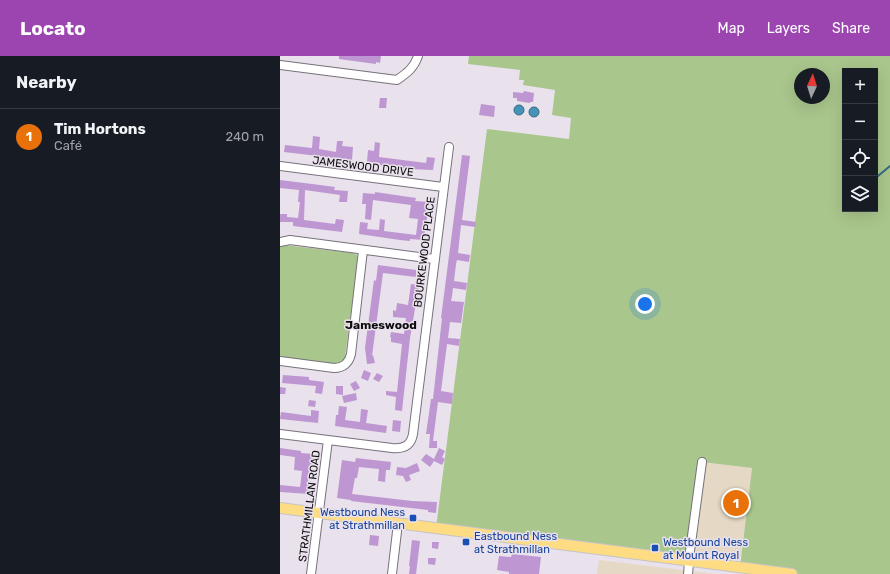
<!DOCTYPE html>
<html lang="en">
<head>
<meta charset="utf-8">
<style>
  body { margin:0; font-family:Rubik,sans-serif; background:#20242c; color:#f1f3f6 }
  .controls { position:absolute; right:12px; top:12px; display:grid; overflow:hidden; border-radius:0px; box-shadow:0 4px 16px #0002 }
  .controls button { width:36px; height:36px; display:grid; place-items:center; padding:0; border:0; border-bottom:1px solid #363941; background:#171b24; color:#f1f3f6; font:20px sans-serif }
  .compass { position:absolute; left:514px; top:12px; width:36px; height:36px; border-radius:50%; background:#171b24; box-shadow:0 4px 16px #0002; rotate:4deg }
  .you { position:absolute; left:365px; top:248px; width:14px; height:14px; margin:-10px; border:3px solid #fff; border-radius:50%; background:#1a73e8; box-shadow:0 0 0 6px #1a73e833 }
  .badge { display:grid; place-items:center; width:26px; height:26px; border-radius:50%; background:#9c44b0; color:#fff; font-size:13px; font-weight:700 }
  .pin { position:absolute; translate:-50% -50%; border:2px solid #fff; box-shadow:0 1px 4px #0006 }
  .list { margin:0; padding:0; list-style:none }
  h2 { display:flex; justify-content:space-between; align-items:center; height:52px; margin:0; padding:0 16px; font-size:17px }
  h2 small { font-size:13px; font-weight:400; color:#9ea1a6 }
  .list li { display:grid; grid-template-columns:26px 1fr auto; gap:12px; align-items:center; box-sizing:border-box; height:56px; padding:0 16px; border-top:1px solid #363941 }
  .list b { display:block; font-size:15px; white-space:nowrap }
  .list p { margin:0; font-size:13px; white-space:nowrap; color:#9ea1a6 }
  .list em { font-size:13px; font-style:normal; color:#9ea1a6 }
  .icon { flex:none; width:22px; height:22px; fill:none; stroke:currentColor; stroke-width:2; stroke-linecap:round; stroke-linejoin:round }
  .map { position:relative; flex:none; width:610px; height:518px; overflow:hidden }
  header { display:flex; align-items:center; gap:24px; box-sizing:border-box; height:56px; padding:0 20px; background:#9c44b0; color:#fff }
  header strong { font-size:19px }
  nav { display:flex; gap:22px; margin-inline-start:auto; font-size:14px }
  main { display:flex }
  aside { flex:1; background:#171b24 }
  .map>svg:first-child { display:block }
</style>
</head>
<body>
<header>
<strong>Locato</strong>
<nav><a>Map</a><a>Layers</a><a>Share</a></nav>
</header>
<main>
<aside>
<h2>Nearby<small></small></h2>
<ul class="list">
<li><span class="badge" style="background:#e8710a">1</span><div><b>Tim Hortons</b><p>Café</p></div><em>240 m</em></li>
</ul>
</aside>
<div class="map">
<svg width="610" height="518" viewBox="0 0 610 518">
  <rect width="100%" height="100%" fill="#e9e1ec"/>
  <path fill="#e5d9c5" d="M422,406L472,412L461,501L410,495Z
    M319,504L435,518H317Z"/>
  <path fill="#a9c68c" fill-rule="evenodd" d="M189,0H610V518H512L460,511L472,412L422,406L410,505L156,472L207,73L289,83L291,62L272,59L275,34L243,29L244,24H239L240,14L188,8ZM565,15H595V153H565ZM520,18H544V42H520Z
    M4,189L73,197L77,199L78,204L65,301L62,306L54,308L0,302V191Z"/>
  <path fill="#4593b7" stroke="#346a84" d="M234 54a5 5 0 1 1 10 0a5 5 0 1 1-10 0Z
    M249 56a5 5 0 1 1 10 0a5 5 0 1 1-10 0Z"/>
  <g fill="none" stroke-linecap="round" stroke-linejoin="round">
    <path stroke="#346a84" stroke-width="2" d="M598,120L610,110"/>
  </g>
  <path fill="#be96d1" d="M59,0H101L100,7L96,6V8L59,3Z
    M244,35L254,37L253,46H250V47L237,45V42H233V36L243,37Z
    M100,42H107L106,52H99Z
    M201,48L215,50L214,61L199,59Z
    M33,80L40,81L39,93L56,96L57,85H63L62,90L73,91L72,104L4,96L5,89L32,92Z
    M95,86L100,87L99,101L146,107L147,101L155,102L153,114L129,113L100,109V107L87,106L88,94L94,95Z
    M182,99L190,100L182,164L196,166L195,171L181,169L178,197L190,199L189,206L177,204L176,208L174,225L187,227L186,234L173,232L172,240L171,245L184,246L181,267L170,266L168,282L180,283L179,290L167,288L166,296L161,335L173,337L172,348L158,346L153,385H157V392H149L150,378H146L151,343H153L162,262H161Z
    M0,124L40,129L55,131L54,134L68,135L67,146H59L60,139L25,134L24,164L55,168L56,163L64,164L62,176L13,170V166H0V158H7V161L18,162L20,146H18L19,134L0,132Z
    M95,136L136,142L135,145L149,146L144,184L130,183V185L120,184L79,178L80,166L88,167L87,173L99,174L100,163L105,164L104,175L136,179L138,163L129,162L131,149L93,144L91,164L85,163L86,148H82L83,137L95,138Z
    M98,209L136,214V221L103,217L92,300L93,299L95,307L87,308L85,292L94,224L96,225Z
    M131,228L139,229L130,282L122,355L115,354L116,341L106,339V335L117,336L122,288L111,286V281H110L111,276L124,278L126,262L113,261V254L116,255L117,247L128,249Z
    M84,314L91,317L88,325L81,322Z
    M97,317L103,320L99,326L93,323Z
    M3,319L29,321V324L44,326L42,338L35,337L36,330L2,327Z
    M76,325L80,332L74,335L70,328Z
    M56,330H63V339L56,338Z
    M0,331L6,332L5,338H0Z
    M76,337L77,344L64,347L62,340Z
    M29,344L36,345L35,351L28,350Z
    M59,350L67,351L65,364L80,366L81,353L88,354L86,367L107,370L106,377L55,370L56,359H58Z
    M31,354L39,355L38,367L0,363L1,356L31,360Z
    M113,364L121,365L120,376L112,375Z
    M0,392L21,395V397L34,398L33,410H30L28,425L31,426L29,438L0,436V429L20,431L22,415L14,414L15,401L0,399Z
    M159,392L165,395L162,401L165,403L162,409L154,405L150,411L141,404L146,398L154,403Z
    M76,402L111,406L110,414H106L105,426L98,425L99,413L79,411L77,422H75L72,438L132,445L157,446L156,457L148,456V454L71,445V444L57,442L62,404L75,406Z
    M137,407L140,415L129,419L131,424L126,426L123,420L116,419L117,411L126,412Z
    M453,436L462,437L460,457L450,456Z
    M90,479L99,480L98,490L89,489Z
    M132,484L140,485L136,518H129L130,510H129Z
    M152,486H159L158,493L152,492Z
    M232,498L261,501L259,518H229V516L217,514L219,500L231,501Z
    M148,502H156L155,509L148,508Z"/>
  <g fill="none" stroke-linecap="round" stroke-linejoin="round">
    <defs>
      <path id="minor" d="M0,9L117,24C127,17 134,12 138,0
        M0,110L163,131
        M0,186L10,184L154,203
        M0,305L54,312C63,312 69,307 71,298L83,194
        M0,378L112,392C123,393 131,390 133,378L169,91
        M31,518L48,384
        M112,518L118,467
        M408,518L410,495L422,406"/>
      <path id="major" d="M0,452L512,518"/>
    </defs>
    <use href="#minor" stroke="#77717b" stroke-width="10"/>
    <use href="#major" stroke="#c5c4c5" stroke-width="12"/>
    <use href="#minor" stroke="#fff" stroke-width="8"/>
    <use href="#major" stroke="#fedc84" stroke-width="10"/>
  </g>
  <g fill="#1a4fb4" stroke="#e9e1ec" stroke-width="1.5">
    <rect x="129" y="458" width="8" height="8" rx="2"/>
    <rect x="182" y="482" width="8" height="8" rx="2"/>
    <rect x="371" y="488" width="8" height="8" rx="2"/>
  </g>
  <g text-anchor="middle" stroke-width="3" stroke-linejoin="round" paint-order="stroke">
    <g font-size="11" fill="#0d0b0e" stroke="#e9e1ec">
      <text transform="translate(83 110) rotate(7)" y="4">JAMESWOOD DRIVE</text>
      <text transform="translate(144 196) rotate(-83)" y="4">BOURKEWOOD PLACE</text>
      <text transform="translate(29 450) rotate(-83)" y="4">STRATHMILLAN ROAD</text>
    </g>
    <g font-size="11" fill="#164399" stroke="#e9e1ec" text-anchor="start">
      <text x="125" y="460" text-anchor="end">Westbound Ness<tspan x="125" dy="13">at Strathmillan</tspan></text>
      <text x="194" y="484">Eastbound Ness<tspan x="194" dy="13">at Strathmillan</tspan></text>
      <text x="383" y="490">Westbound Ness<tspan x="383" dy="13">at Mount Royal</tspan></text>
    </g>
    <g font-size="12" font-weight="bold" fill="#0d0b0e" stroke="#e9e1ec">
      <text x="101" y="273">Jameswood</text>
    </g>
  </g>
</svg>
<div class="controls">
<button>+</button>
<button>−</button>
<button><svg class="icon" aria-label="locate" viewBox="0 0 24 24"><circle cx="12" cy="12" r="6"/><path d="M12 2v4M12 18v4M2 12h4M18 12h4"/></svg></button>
<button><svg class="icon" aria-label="layers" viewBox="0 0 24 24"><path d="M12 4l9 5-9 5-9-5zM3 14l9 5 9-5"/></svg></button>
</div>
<svg class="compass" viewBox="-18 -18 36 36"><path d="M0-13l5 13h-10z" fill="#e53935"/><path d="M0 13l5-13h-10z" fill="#9ea1a6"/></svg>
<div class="you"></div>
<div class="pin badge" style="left:456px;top:447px;background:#e8710a">1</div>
</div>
</main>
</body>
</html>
